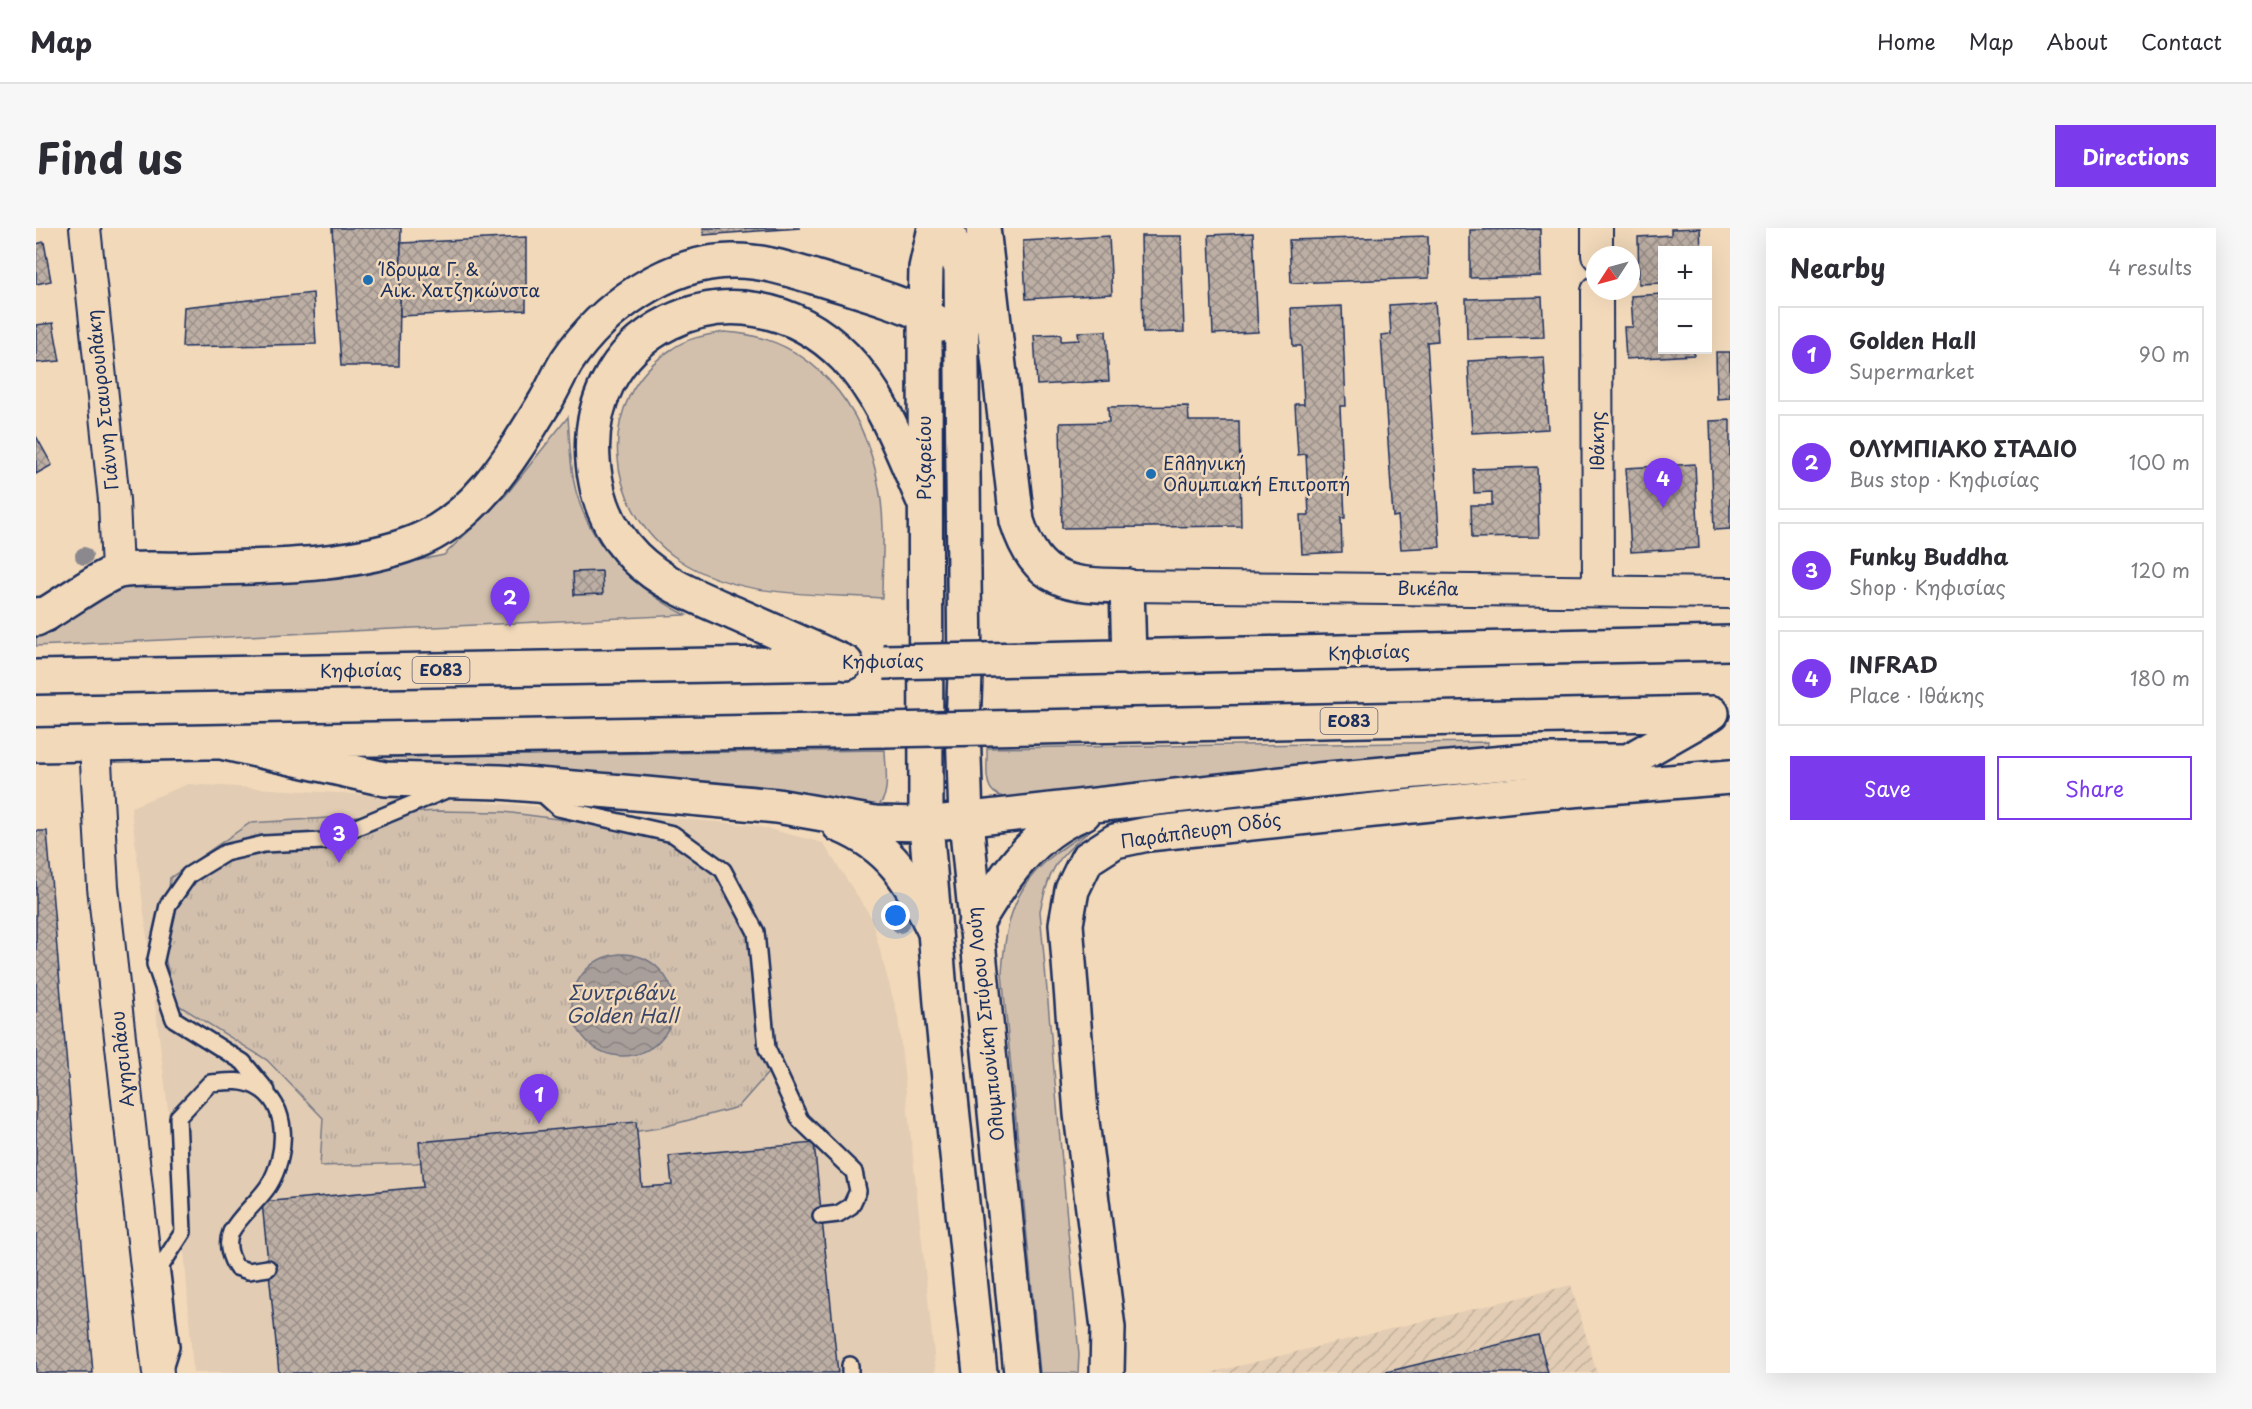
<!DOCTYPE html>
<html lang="en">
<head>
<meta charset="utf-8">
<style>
  body { margin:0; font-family:"Playpen Sans",sans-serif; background:#f7f7f7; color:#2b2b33 }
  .controls { position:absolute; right:18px; top:18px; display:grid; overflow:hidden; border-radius:0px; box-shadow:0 6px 24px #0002 }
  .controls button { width:54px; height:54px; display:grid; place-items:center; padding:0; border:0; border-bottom:2px solid #e1e1e2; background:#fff; color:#2b2b33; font:30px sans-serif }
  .compass { position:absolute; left:1550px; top:18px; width:54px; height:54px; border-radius:50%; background:#fff; box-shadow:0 6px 24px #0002; rotate:234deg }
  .you { position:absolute; left:860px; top:688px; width:21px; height:21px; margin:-15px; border:4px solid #fff; border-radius:50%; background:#1a73e8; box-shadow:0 0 0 9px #1a73e833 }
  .badge { display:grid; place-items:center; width:39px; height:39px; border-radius:50%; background:#7c3aed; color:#fff; font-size:20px; font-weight:700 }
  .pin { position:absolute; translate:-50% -50px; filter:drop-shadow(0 2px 3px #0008) }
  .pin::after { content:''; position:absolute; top:32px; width:21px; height:18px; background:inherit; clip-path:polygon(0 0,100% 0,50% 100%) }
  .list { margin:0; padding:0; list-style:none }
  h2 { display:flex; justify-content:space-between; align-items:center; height:78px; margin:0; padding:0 24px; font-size:26px }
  h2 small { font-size:20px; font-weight:400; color:#7c7c81 }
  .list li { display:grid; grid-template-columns:39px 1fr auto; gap:18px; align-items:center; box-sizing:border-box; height:96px; margin:0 12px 12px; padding:0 12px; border:2px solid #e1e1e2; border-radius:0px }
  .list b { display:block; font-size:22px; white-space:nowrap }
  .list p { margin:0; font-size:20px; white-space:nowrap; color:#7c7c81 }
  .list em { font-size:20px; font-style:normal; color:#7c7c81 }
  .actions { display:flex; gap:12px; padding:18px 24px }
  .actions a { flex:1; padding:14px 0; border:2px solid #7c3aed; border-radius:0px; text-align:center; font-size:21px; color:#7c3aed }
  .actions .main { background:#7c3aed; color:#fff }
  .map { position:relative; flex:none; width:1694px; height:1145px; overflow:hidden; border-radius:0px }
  header { display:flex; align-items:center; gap:36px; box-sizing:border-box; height:84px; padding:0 30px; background:#fff; border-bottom:2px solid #e1e1e2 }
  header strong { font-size:28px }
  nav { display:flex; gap:33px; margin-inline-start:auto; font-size:21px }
  .intro { display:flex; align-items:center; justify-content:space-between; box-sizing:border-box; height:144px; padding:0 36px }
  h1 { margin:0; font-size:42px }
  .button { padding:15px 27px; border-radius:0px; background:#7c3aed; color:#fff; font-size:21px; font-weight:700 }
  main { display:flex; gap:36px; padding:0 36px }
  aside { flex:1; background:#fff; border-radius:0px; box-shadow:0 6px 24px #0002 }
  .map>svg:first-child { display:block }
</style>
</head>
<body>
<header>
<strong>Map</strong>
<nav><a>Home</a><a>Map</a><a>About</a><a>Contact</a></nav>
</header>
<div class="intro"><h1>Find us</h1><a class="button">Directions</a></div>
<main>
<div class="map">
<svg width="1694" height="1145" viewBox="0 0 1694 1145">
  <defs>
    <pattern id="industrial-furrows" width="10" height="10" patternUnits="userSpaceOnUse" patternTransform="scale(1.5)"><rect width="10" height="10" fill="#e2ccb3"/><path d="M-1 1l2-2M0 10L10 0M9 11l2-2" fill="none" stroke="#c1b09c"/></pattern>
    <pattern id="park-tufts" width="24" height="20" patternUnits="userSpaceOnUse" patternTransform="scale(1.5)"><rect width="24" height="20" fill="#d2c0ad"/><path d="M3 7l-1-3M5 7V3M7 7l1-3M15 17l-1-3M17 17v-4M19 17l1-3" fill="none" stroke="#b4a597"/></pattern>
    <pattern id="water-waves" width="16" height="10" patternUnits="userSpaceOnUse" patternTransform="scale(1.5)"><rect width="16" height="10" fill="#a99f9a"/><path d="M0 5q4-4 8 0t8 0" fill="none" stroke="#898281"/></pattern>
    <pattern id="building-cross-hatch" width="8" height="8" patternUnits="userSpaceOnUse" patternTransform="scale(1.5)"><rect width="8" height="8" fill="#bdafa4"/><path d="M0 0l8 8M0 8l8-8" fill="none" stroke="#998f89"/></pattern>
  </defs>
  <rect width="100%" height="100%" fill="#f2d9ba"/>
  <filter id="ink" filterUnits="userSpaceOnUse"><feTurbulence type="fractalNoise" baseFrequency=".0167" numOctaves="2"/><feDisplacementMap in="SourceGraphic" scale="12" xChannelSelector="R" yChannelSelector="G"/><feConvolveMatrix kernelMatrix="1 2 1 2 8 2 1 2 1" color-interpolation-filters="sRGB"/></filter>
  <g filter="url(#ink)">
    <path fill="#e2ccb3" d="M152,556L433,573L717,597L787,615L835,689L862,789L900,1145H157L147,1004L95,579Z"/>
    <path fill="url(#industrial-furrows)" d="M1535,1057L1561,1145H1174Z"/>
    <path fill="#d2c0ad" stroke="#767886" stroke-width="1.5" d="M688,104C775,108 829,177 843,260C850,296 846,334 846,370C779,365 700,371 642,331C568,281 557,172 636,121C651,110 670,107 688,104Z
      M532,189C534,214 534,243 541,267C557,322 601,362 650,387L0,418V402L96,350L319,345L408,327L470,267Z
      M1452,514L1451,522L979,571C944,569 952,547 951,520Z
      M849,522C849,540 856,569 840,580L342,540L341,529Z
      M1056,601C1021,630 1014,638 1004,683L1043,1127L1042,1145H1004L966,745C971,668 990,640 1056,601Z"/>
    <path fill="url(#park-tufts)" stroke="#767886" stroke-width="1.5" d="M401,583L468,584L637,606L687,642L720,704L739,837L702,879L623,900L380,935L284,938L287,890L231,832L139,775L128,725L134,650L214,595Z"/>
    <path fill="url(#water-waves)" stroke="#707282" stroke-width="1.5" d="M536 777a51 51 0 1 1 102 0a51 51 0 1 1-102 0Z"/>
    <path fill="url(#building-cross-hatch)" stroke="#1b2f5e" stroke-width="1.5" d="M296,0H365L363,138H305Z
      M667,0H764L668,7Z
      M1664,0L1665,22H1626V55L1603,56L1602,9L1635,7V1Z
      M1504,1L1505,48L1434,50V2Z
      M1217,5L1222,104L1177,106L1173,7Z
      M1073,8L1076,66L990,71L987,13Z
      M1105,8H1145L1148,104L1107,105Z
      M1392,8L1393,50L1255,55L1253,12Z
      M490,9V82L364,88L365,15Z
      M8,14L15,53L0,56V16Z
      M277,65L280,116L146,119L148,79Z
      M1626,66V122H1658V127L1590,131L1588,99H1597L1595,68Z
      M1506,69L1508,109L1431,111L1430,71Z
      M1399,74L1402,113L1391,114L1404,319L1365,321L1362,288L1357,289L1345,107L1355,106L1353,77Z
      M1306,78L1310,178H1304L1309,290H1305L1306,324L1266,326L1264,287H1273L1270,226L1262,227L1259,176H1268L1265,118H1257L1255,80Z
      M17,95L24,133L0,135V97Z
      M1070,103L1073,153L1001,157L998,107L1025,106V113L1043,112L1042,104Z
      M1680,124H1694V170L1681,171Z
      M1508,129L1512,201L1436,205L1432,133Z
      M1152,178L1153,193H1203L1205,298L1026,300L1024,195L1073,194L1072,179Z
      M1694,192V301L1678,302L1674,193Z
      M0,208L16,237L0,246Z
      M1659,236L1663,320L1595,324L1590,240Z
      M1501,239L1503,309L1436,310L1435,277H1456V264L1438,265L1437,241Z
      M566,343L567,366L538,367L537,344Z
      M0,603H11L57,1145H0Z
      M600,894L606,959L636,957L633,928L778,915L802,1145H243L226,974L387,959L383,914Z
      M1502,1107L1512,1145H1346Z"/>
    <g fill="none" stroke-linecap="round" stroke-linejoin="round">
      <defs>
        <path id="lane" d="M501,561L522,580L637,606L687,642L720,704L731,821L764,892L818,944L822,963L815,978L802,986L785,988
          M231,863L207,834L138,791L119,736L132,677L153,647L189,625L228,616L287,613L410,562
          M814,1137V1145
          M128,1141L135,1119L125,1038L147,1004L142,889L174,855C189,854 205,851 219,858C255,875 251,928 233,957C223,973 204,987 195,1004C190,1016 194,1029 200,1039L212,1043L232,1040"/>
        <path id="street" d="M49,0L78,272L81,343
          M1561,0V27
          M1561,63L1562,363
          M1091,358L1694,365
          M59,517L67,659L122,1145"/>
        <path id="secondary" d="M899,0L890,40L889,87L890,596L905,775L944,1145
          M911,0L925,41L929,447L927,497L930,593L985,1145
          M947,0L981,293C1001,356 1033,357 1091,358
          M0,387L10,386C27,376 67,347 83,343C102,339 125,342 145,341C219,338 310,341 379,314C440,290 476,228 509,174C517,161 523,146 531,133C567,80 630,34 696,33C724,32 752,41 778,49C810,59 880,77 905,97
          M1071,1145L1072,1100L1045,886L1030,696L1036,662L1051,631L1079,613L1112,606L1499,565L1694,549"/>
        <path id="primary" d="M1091,358L1093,430
          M0,391L10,386
          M949,432L1694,415
          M810,435C774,419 738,403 702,387C666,371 627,357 599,329C579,309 565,282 560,254C530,103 703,21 809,129C848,169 867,227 889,276
          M0,449L799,435
          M950,500L1671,485
          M189,515L349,551L464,554L599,565L741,578L839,595L890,596L1282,552L1490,533H1592L1676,485
          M0,517L848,502
          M803,597C856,619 873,651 897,700
          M939,697C967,651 995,605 1048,585"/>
      </defs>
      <use href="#lane" stroke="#1b2f5e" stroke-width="20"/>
      <use href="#street" stroke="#1b2f5e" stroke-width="34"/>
      <use href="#secondary" stroke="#1b2f5e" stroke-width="38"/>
      <use href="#primary" stroke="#1b2f5e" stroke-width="38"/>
      <use href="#lane" stroke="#f2d9ba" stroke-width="15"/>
      <use href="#street" stroke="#f2d9ba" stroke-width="30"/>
      <use href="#secondary" stroke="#f2d9ba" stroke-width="33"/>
      <use href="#primary" stroke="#f2d9ba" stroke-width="33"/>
      <defs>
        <path id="primary-bridge" d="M847,434L949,432
          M848,502L950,500"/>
      </defs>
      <use href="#primary-bridge" stroke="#1b2f5e" stroke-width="38" stroke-linecap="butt"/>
      <use href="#primary-bridge" stroke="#f2d9ba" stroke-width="33"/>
    </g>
    <g fill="#8b888e">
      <circle cx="48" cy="328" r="9"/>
      <circle cx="864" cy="696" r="9"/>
    </g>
  </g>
  <g fill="#1f6fb2" stroke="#f2d9ba" stroke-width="2">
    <circle cx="332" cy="52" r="6"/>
    <circle cx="1115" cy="246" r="6"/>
  </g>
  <g text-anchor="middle" stroke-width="5" stroke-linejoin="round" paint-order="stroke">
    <g fill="#f2d9ba" stroke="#5c627a" stroke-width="1.5">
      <rect x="376.5" y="429" width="57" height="26" rx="4.5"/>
      <rect x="1284.5" y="480" width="57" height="26" rx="4.5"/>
    </g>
    <g font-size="16" font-weight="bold" fill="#1b2f5e">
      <text x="405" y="448">ΕΟ83</text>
      <text x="1313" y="499">ΕΟ83</text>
    </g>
    <g font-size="18" fill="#1b2f5e" stroke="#f2d9ba" text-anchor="start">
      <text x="344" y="48">Ίδρυμα Γ. &amp;<tspan x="344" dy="21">Αικ. Χατζηκώνστα</tspan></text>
      <text x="1127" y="242">Ελληνική<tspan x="1127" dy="21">Ολυμπιακή Επιτροπή</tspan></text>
    </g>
    <g font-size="18" fill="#1b2f5e" stroke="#f2d9ba">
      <text transform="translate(67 172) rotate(-96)" y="6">Γιάννη Σταυρουλάκη</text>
      <text transform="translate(1562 213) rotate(-90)" y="6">Ιθάκης</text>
      <text transform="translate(889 230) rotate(-90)" y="6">Ριζαρείου</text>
      <text transform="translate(1392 361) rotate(1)" y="6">Βικέλα</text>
      <text transform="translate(1333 425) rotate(-2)" y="6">Κηφισίας</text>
      <text transform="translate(847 434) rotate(-1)" y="6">Κηφισίας</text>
      <text transform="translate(325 443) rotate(-1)" y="6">Κηφισίας</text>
      <text transform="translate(1165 603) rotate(-8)" y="6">Παράπλευρη Οδός</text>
      <text transform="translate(950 796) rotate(-96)" y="6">Ολυμπιονίκη Σπύρου Λούη</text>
      <text transform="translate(87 831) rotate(-96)" y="6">Αγησιλάου</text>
    </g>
    <g font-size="20" font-style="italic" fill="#37456a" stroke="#f2d9ba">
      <text x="586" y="772">Συντριβάνι<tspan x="586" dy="23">Golden Hall</tspan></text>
    </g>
  </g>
</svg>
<div class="controls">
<button>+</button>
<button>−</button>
</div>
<svg class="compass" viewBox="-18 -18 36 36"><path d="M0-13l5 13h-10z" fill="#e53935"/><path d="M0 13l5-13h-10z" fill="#7c7c81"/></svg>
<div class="you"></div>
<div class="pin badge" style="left:503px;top:896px">1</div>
<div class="pin badge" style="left:474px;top:399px">2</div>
<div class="pin badge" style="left:303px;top:635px">3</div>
<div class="pin badge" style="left:1627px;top:280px">4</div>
</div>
<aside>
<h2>Nearby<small>4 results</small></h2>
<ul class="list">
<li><span class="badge">1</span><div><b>Golden Hall</b><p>Supermarket</p></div><em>90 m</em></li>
<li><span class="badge">2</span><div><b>ΟΛΥΜΠΙΑΚΟ ΣΤΑΔΙΟ</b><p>Bus stop · Κηφισίας</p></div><em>100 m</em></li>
<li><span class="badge">3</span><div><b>Funky Buddha</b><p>Shop · Κηφισίας</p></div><em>120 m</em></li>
<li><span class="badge">4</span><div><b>INFRAD</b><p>Place · Ιθάκης</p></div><em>180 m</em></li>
</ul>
<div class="actions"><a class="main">Save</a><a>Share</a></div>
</aside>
</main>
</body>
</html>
